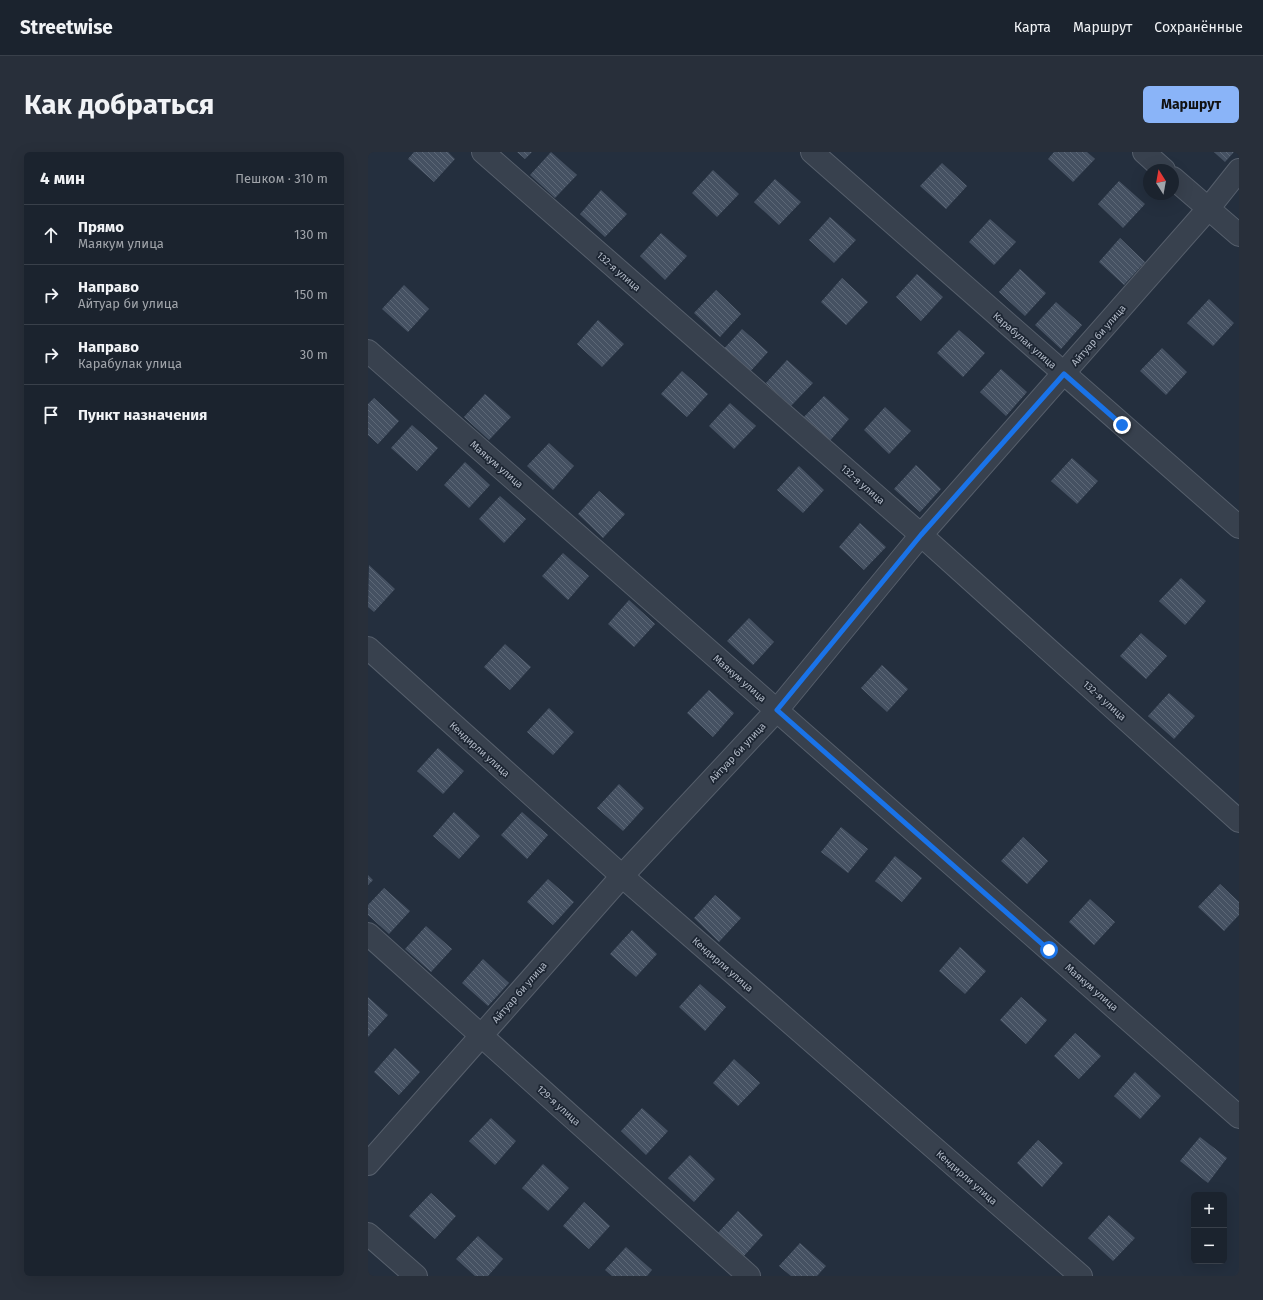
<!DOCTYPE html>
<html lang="ru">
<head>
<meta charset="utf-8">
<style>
  body { margin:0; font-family:"Fira Sans",sans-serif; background:#282f3a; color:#f1f3f6 }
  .controls { position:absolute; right:12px; bottom:12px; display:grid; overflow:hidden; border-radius:6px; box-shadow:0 4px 16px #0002 }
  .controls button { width:36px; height:36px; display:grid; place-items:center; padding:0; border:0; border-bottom:1px solid #39404a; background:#1b232e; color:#f1f3f6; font:20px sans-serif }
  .compass { position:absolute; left:775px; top:12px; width:36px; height:36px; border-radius:50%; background:#1b232e; box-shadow:0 4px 16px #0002; rotate:349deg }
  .stop { position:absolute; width:12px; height:12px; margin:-9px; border:3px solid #1a73e8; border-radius:50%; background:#fff }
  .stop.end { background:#1a73e8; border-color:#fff; box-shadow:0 1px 4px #0008 }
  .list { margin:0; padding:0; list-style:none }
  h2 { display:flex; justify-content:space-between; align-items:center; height:52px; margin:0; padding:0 16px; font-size:17px }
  h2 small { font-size:13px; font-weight:400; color:#a0a4aa }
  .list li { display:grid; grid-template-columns:26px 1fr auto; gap:12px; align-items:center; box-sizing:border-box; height:60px; padding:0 16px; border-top:1px solid #39404a }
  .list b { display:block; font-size:15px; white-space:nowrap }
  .list p { margin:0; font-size:13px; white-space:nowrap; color:#a0a4aa }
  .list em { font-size:13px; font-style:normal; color:#a0a4aa }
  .icon { flex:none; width:22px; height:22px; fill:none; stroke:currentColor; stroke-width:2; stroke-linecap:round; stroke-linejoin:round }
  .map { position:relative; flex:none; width:871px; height:1124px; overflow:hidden; border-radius:6px }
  header { display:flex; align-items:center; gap:24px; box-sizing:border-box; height:56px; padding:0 20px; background:#1b232e; border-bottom:1px solid #39404a }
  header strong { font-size:19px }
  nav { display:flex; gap:22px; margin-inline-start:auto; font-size:14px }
  .intro { display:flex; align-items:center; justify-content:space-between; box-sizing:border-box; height:96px; padding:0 24px }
  h1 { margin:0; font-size:28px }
  .button { padding:10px 18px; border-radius:6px; background:#8ab4f8; color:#111; font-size:14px; font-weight:700 }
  main { display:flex; gap:24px; padding:0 24px }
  aside { flex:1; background:#1b232e; border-radius:6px; box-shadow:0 4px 16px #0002 }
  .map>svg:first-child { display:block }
</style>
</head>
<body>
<header>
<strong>Streetwise</strong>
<nav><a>Карта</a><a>Маршрут</a><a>Сохранённые</a></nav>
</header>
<div class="intro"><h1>Как добраться</h1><a class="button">Маршрут</a></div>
<main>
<aside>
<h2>4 мин<small>Пешком · 310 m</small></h2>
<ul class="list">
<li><svg class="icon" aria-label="ahead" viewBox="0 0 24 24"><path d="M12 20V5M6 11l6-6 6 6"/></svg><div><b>Прямо</b><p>Маякум улица</p></div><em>130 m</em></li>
<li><svg class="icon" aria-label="right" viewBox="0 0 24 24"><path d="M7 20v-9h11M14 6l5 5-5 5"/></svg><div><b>Направо</b><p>Айтуар би улица</p></div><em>150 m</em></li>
<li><svg class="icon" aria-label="right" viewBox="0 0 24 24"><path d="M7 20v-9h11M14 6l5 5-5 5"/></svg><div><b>Направо</b><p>Карабулак улица</p></div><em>30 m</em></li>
<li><svg class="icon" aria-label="arrive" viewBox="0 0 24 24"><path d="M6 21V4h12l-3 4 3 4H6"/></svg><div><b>Пункт назначения</b></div></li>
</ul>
</aside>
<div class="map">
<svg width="871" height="1124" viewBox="0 0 871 1124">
  <defs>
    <pattern id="building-back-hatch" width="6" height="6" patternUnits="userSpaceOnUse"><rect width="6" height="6" fill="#455162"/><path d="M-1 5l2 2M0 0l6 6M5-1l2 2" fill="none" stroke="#5d6877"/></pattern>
  </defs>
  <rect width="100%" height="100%" fill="#242f3e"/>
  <path fill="url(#building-back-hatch)" d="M46,0H80L87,7L66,30L40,7Z
    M149,0H164L157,7Z
    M183,0L209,23L187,46L162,23Z
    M686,0H719L727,7L705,30L680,7Z
    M846,0H866L857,10Z
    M574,11L599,34L578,57L552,34Z
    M345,18L371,42L349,65L324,41Z
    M407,27L433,50L411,73L386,50Z
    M751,29L777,52L755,76L730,52Z
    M233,38L259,62L237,85L212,62Z
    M462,65L488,88L466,111L441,88Z
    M622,67L648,90L626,113L601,90Z
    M293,81L319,104L297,128L272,104Z
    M752,86L777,110L756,133L731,110Z
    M652,117L678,141L657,164L631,140Z
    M549,122L575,145L553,169L528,145Z
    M474,126L500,150L478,173L453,150Z
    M36,133L61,157L40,180L14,157Z
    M348,138L373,162L352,185L326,161Z
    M841,147L866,171L845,194L819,171Z
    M688,150L714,173L693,197L667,173Z
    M230,168L256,192L234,215L209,192Z
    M374,177L400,200L379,223L353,200Z
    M591,178L617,201L595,225L569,201Z
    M794,196L819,220L798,243L772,219Z
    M419,208L445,231L423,254L398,231Z
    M633,217L659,240L638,264L612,240Z
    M314,219L340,242L319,265L293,242Z
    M117,242L143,265L121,288L96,265Z
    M456,244L481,267L460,291L434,267Z
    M6,246L31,269L10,292L0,283V252Z
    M362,251L388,274L366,297L341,274Z
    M517,255L543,279L521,302L496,278Z
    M44,273L70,296L49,319L23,296Z
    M181,291L206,314L185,338L159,314Z
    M704,306L730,329L709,352L683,329Z
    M97,310L122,333L101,356L76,333Z
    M548,313L573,337L552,360L526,337Z
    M431,314L456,338L435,361L409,338Z
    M231,339L257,362L235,386L210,362Z
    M132,344L158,367L136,391L111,367Z
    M492,371L518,395L496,418L471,395Z
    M195,401L221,424L200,448L174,424Z
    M1,413L27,437L6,460L0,455Z
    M813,426L838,449L817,473L791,449Z
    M261,448L287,472L266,495L240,472Z
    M381,466L406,490L385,513L359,489Z
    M773,481L799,504L778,527L752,504Z
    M137,492L163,515L142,538L116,515Z
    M514,513L540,537L519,560L493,536Z
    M341,538L366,561L345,585L319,561Z
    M801,541L827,564L806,587L780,564Z
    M181,556L206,580L185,603L159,580Z
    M70,596L96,619L75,642L49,619Z
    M251,632L276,656L255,679L229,656Z
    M86,660L112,684L91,707L65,684Z
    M154,660L180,683L159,707L133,683Z
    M473,675L500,697L480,721L453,700Z
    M655,685L680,709L659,732L633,709Z
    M527,704L554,726L534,750L507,729Z
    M0,723L5,728L0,733Z
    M180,727L206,750L185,773L159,750Z
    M852,732L871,750V763L856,779L830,755Z
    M16,736L42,759L21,782L0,763V753Z
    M347,743L373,766L351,790L326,766Z
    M722,747L747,770L726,793L701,770Z
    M58,774L84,797L63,820L37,797Z
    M264,778L289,802L268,825L242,802Z
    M592,795L618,819L597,842L571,819Z
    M115,807L141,831L120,854L94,831Z
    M332,832L358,855L337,879L311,855Z
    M0,845L20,863L0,885Z
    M653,845L679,868L658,892L632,868Z
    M707,881L733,904L711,927L686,904Z
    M27,896L52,920L31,943L6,920Z
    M366,907L392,931L370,954L345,931Z
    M767,920L793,944L772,967L746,944Z
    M274,956L300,979L278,1003L253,979Z
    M123,966L148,989L127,1013L101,989Z
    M832,985L859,1006L840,1031L812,1009Z
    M670,988L695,1011L674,1035L649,1011Z
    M322,1003L347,1027L326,1050L300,1026Z
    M175,1012L201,1036L180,1059L154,1036Z
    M63,1041L88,1064L67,1087L41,1064Z
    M216,1050L242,1074L221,1097L195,1074Z
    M370,1059L395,1083L374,1106L349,1082Z
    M741,1063L767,1086L745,1109L720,1086Z
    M110,1084L135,1107L120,1124H107L88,1107Z
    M432,1091L458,1114L449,1124H423L411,1114Z
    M258,1095L284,1118L279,1124H244L237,1118Z"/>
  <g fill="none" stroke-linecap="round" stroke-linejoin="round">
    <defs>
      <path id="minor" d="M115,0L553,383L871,669
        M444,0L871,375
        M776,0L796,18
        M805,26L871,83
        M0,199L871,965
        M0,496L254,724L713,1124
        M0,782L381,1124
        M0,1012L254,724L409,558L553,383L840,57L871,18
        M0,1082L48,1124"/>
    </defs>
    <use href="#minor" stroke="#565f6c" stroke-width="24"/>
    <use href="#minor" stroke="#38414e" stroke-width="22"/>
  </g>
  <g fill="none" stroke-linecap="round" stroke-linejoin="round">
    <path stroke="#1a73e8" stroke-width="5" d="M681,798L409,558L553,383L696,222L754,273"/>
  </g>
  <g text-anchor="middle" stroke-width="3.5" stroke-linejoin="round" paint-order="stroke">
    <g font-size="10" fill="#b4bcc9" stroke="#1d2633">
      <text transform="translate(251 119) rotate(41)" y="4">132-я улица</text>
      <text transform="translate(730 183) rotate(-49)" y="4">Айтуар би улица</text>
      <text transform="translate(657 188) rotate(41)" y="4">Карабулак улица</text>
      <text transform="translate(129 312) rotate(41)" y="4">Маякум улица</text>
      <text transform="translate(495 332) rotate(41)" y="4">132-я улица</text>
      <text transform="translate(372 526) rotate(41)" y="4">Маякум улица</text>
      <text transform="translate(737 548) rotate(42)" y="4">132-я улица</text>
      <text transform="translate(112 597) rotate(42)" y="4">Кендирли улица</text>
      <text transform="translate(369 600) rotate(-47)" y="4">Айтуар би улица</text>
      <text transform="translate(355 812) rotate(41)" y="4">Кендирли улица</text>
      <text transform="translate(724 835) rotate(41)" y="4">Маякум улица</text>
      <text transform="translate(151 840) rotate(-49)" y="4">Айтуар би улица</text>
      <text transform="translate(191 953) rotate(42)" y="4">129-я улица</text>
      <text transform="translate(599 1025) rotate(41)" y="4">Кендирли улица</text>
    </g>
  </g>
</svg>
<div class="controls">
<button>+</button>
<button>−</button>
</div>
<svg class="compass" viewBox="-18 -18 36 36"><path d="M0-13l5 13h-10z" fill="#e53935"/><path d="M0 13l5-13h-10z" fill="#a0a4aa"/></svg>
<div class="stop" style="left:681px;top:798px"></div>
<div class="stop end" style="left:754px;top:273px"></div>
</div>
</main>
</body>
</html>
